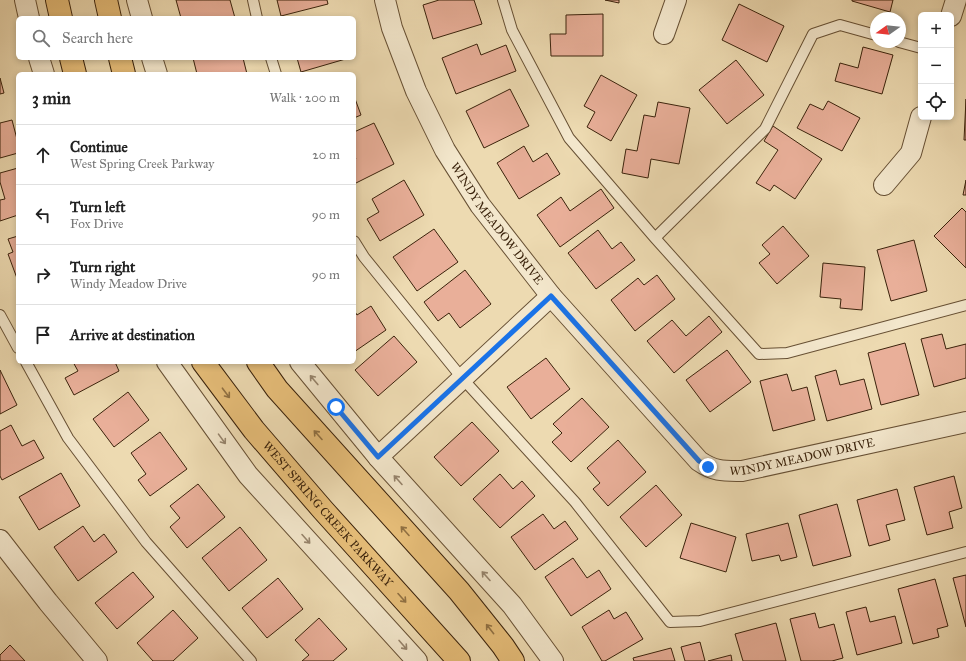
<!DOCTYPE html>
<html lang="en">
<head>
<meta charset="utf-8">
<style>
  body { margin:0; font-family:"IM FELL Great Primer",serif; background:#f6f6f6; color:#222 }
  .controls { position:absolute; right:12px; top:12px; display:grid; overflow:hidden; border-radius:6px; box-shadow:0 2px 6px #0003 }
  .controls button { width:36px; height:36px; display:grid; place-items:center; padding:0; border:0; border-bottom:1px solid #e0e0e0; background:#fff; color:#222; font:20px sans-serif }
  .compass { position:absolute; left:870px; top:12px; width:36px; height:36px; border-radius:50%; background:#fff; box-shadow:0 2px 6px #0003; rotate:255deg }
  .stop { position:absolute; width:12px; height:12px; margin:-9px; border:3px solid #1a73e8; border-radius:50%; background:#fff }
  .stop.end { background:#1a73e8; border-color:#fff; box-shadow:0 1px 4px #0008 }
  .list { margin:0; padding:0; list-style:none }
  h2 { display:flex; justify-content:space-between; align-items:center; height:52px; margin:0; padding:0 16px; font-size:17px }
  h2 small { font-size:13px; font-weight:400; color:#767676 }
  .list li { display:grid; grid-template-columns:26px 1fr auto; gap:12px; align-items:center; box-sizing:border-box; height:60px; padding:0 16px; border-top:1px solid #e0e0e0 }
  .list b { display:block; font-size:15px; white-space:nowrap }
  .list p { margin:0; font-size:13px; white-space:nowrap; color:#767676 }
  .list em { font-size:13px; font-style:normal; color:#767676 }
  .icon { flex:none; width:22px; height:22px; fill:none; stroke:currentColor; stroke-width:2; stroke-linecap:round; stroke-linejoin:round }
  .map { position:relative; flex:none; width:966px; height:661px; overflow:hidden }
  .search { position:absolute; background:#fff; box-shadow:0 2px 6px #0003; left:16px; top:16px; width:340px; height:44px; display:flex; align-items:center; gap:10px; box-sizing:border-box; padding:0 14px; border-radius:6px; color:#767676; font-size:15px }
  .panel { position:absolute; background:#fff; box-shadow:0 2px 6px #0003; left:16px; top:72px; width:340px; height:292px; border-radius:6px }
  .map>svg:first-child { display:block }
</style>
</head>
<body>
<div class="map">
<svg width="966" height="661" viewBox="0 0 966 661">
  <rect width="100%" height="100%" fill="#eddab1"/>
  <filter id="stains"><feTurbulence type="fractalNoise" baseFrequency=".005" numOctaves="4"/><feColorMatrix values="0 0 0 0 .2 0 0 0 0 .09 0 0 0 0 .02 0 0 0 .5 -.17"/></filter>
  <radialGradient id="worn" r=".72"><stop offset=".6" stop-color="#630" stop-opacity="0"/><stop offset="1" stop-color="#630" stop-opacity=".3"/></radialGradient>
  <path fill="#e9af99" stroke="#3a220b" d="M176,0H230L235,18H181Z
    M277,0H327L328,4L281,16Z
    M439,0H474L482,24L433,39L423,5Z
    M605,0H619V3Z
    M852,0H893L890,12L852,1Z
    M739,4L784,26L767,62L722,40Z
    M603,14V56H551L550,34H566V15Z
    M477,44L481,55L506,45L516,71L456,94L442,58Z
    M863,47L893,55L882,94L835,81L840,63L858,68Z
    M193,58H243L247,74H197Z
    M297,58H349L301,72Z
    M736,60L764,95L727,124L699,90Z
    M601,75L637,95L611,141L587,127L595,112L584,106Z
    M0,78L4,93L0,94Z
    M510,89L529,126L484,148L466,111Z
    M354,96L361,115L354,118Z
    M966,99V140H964Z
    M828,101L860,118L842,151L797,128L810,104L823,110Z
    M658,102L690,108L679,164L651,159L648,178L622,173L626,149L637,151L644,115L655,117Z
    M12,120L18,143V153L0,158V123Z
    M374,123L394,164L354,184V160L356,159L354,156V132Z
    M773,126L822,159L795,199L774,185L770,191L756,183L778,150L764,141Z
    M524,146L533,162L547,153L560,174L519,199L497,163Z
    M18,168V215L0,221V200L5,199L0,182V173Z
    M404,180L424,215L380,241L367,219L379,212L372,199Z
    M966,180V195H963Z
    M601,189L614,208L560,247L537,215L561,197L570,211Z
    M962,208L966,212V268L934,236Z
    M783,226L809,256L777,284L759,263L770,254L762,245Z
    M434,229L458,262L417,291L393,257Z
    M598,230L612,249L621,242L635,260L596,289L568,253Z
    M18,236V281L8,254L13,252L8,239Z
    M914,240L927,291L891,301L877,250Z
    M823,263L865,267L862,310L840,308L841,299L820,297Z
    M465,270L491,304L460,328L449,313L438,321L424,302Z
    M657,275L675,299L635,331L611,300L638,278L644,285Z
    M371,306L386,330L354,352V310L357,315Z
    M709,316L722,332L674,373L647,341L672,320L686,336Z
    M942,334L946,349L966,344V378L934,387L921,339Z
    M394,336L417,362L378,396L355,370Z
    M905,343L919,395L881,405L868,353Z
    M727,350L751,382L710,412L686,380Z
    M546,358L570,389L531,419L507,387Z
    M73,362H115L119,371L74,395L65,378L78,371Z
    M0,370L17,405L0,414Z
    M836,370L840,385L864,379L872,409L827,421L815,376Z
    M787,374L792,391L807,387L815,420L773,431L760,381Z
    M128,392L149,420L114,447L93,419Z
    M582,398L609,427L571,462L552,442L562,433L553,424Z
    M472,422L499,451L461,486L434,457Z
    M11,425L22,446L34,440L44,458L2,480L0,476V431Z
    M160,432L187,469L150,496L138,480L146,474L131,453Z
    M618,440L646,472L608,506L593,489L600,483L587,468Z
    M61,473L80,506L39,530L19,497Z
    M500,474L513,489L522,481L535,496L500,528L473,499Z
    M954,476L962,508L949,512L953,528L927,535L914,487Z
    M198,484L225,517L187,548L170,527L180,518L170,506Z
    M656,485L682,515L646,547L620,517Z
    M897,489L905,520L886,525L890,540L869,546L857,500Z
    M837,504L851,556L813,566L799,515Z
    M543,514L554,529L565,521L578,539L535,570L511,537Z
    M691,523L736,537L726,572L680,558Z
    M788,523L797,557L781,561L779,555L752,561L746,534Z
    M83,526L94,542L104,534L117,552L78,581L54,547Z
    M240,527L267,560L229,591L202,558Z
    M573,558L587,578L599,570L611,589L571,616L545,577Z
    M133,572L154,597L117,629L95,603Z
    M966,575V627L953,578Z
    M278,578L303,609L267,638L242,608Z
    M935,579L948,626L937,629L939,637L913,644L898,589Z
    M866,607L870,622L895,616L902,643L857,655L846,612Z
    M173,610L198,638L173,661H153L137,643Z
    M609,610L614,619L626,612L643,639L605,661H602L582,627Z
    M815,613L819,628L834,624L843,658L832,661H801L790,619Z
    M319,618L347,649L333,661H302L309,655L295,640Z
    M776,623L786,661H743L735,634Z
    M700,642L705,661H685L681,647Z
    M10,645L25,661H0V655Z
    M671,648L675,661H634L633,658Z
    M731,655L732,661H708Z"/>
  <g fill="none" stroke-linecap="round" stroke-linejoin="round">
    <defs>
      <path id="service" d="M253,0L257,18
        M503,0L512,30L569,138L655,238L759,354L787,353L966,305
        M899,42L921,48
        M271,58L276,74
        M655,238L765,129L813,34L840,25L876,35
        M354,241L364,257L462,378L575,502L670,622L700,621L966,552
        M0,315L18,348
        M26,362L68,438L146,542L251,661"/>
      <g id="minor">
        <path d="M25,0L29,18"/>
        <path d="M137,0L142,18"/>
        <path id="s1" d="M385,0L392,28L416,91L445,150L480,205L551,296L699,461C715,472 724,471 742,471L966,422"/>
        <path d="M951,16L956,0"/>
        <path d="M664,34L676,0"/>
        <path d="M39,58L44,74"/>
        <path d="M152,58L157,74"/>
        <path d="M884,185L911,153L921,117"/>
        <path d="M167,362L248,475L417,661"/>
        <path d="M300,362L378,457L512,605L553,661"/>
        <path d="M378,457L551,296"/>
        <path d="M0,540L48,602L97,661"/>
      </g>
      <g id="primary">
        <path d="M57,0L61,18"/>
        <path d="M106,0L110,18"/>
        <path d="M71,58L75,74"/>
        <path d="M120,58L124,74"/>
        <path id="s2" d="M203,362L254,430L323,510L459,661"/>
        <path d="M258,362L277,389L459,591L503,646L513,661"/>
      </g>
    </defs>
    <use href="#service" stroke="#675034" stroke-width="12"/>
    <use href="#minor" stroke="#675034" stroke-width="22"/>
    <use href="#primary" stroke="#3a220b" stroke-width="24"/>
    <use href="#service" stroke="#f3e7cc" stroke-width="10"/>
    <use href="#minor" stroke="#f3e7cc" stroke-width="20"/>
    <use href="#primary" stroke="#e6bd78" stroke-width="22"/>
  </g>
  <defs><path id="oneway-shaft" d="M-6 0H5M1.5-3L5.5 0L1.5 3" fill="none" stroke-width="1.6" stroke-linecap="round" stroke-linejoin="round"/></defs>
  <g stroke="#96846c">
    <use href="#oneway-shaft" transform="translate(314 380) rotate(-130)"/>
    <use href="#oneway-shaft" transform="translate(222 439) rotate(54)"/>
    <use href="#oneway-shaft" transform="translate(398 480) rotate(-132)"/>
    <use href="#oneway-shaft" transform="translate(306 539) rotate(48)"/>
    <use href="#oneway-shaft" transform="translate(486 576) rotate(-132)"/>
    <use href="#oneway-shaft" transform="translate(403 645) rotate(49)"/>
  </g>
  <g stroke="#907042">
    <use href="#oneway-shaft" transform="translate(226 393) rotate(53)"/>
    <use href="#oneway-shaft" transform="translate(318 435) rotate(-132)"/>
    <use href="#oneway-shaft" transform="translate(405 531) rotate(-132)"/>
    <use href="#oneway-shaft" transform="translate(402 598) rotate(48)"/>
    <use href="#oneway-shaft" transform="translate(490 629) rotate(-128)"/>
  </g>
  <g fill="none" stroke-linecap="round" stroke-linejoin="round">
    <path stroke="#1a73e8" stroke-width="5" d="M336,407L378,457L551,296L699,461L708,467"/>
  </g>
  <g text-anchor="middle" stroke-width="3.5" stroke-linejoin="round" paint-order="stroke">
    <g font-size="12" fill="#3a220b" stroke="#f3e7cc">
      <text dy="4" stroke="none"><textPath href="#s1" startOffset="252">WINDY MEADOW DRIVE</textPath></text>
      <text dy="4" stroke="none"><textPath href="#s1" startOffset="671">WINDY MEADOW DRIVE</textPath></text>
      <text dy="4" stroke="none"><textPath href="#s2" startOffset="197">WEST SPRING CREEK PARKWAY</textPath></text>
    </g>
  </g>
  <rect width="100%" height="100%" filter="url(#stains)"/>
  <rect width="100%" height="100%" fill="url(#worn)"/>
</svg>
<div class="controls">
<button>+</button>
<button>−</button>
<button><svg class="icon" aria-label="locate" viewBox="0 0 24 24"><circle cx="12" cy="12" r="6"/><path d="M12 2v4M12 18v4M2 12h4M18 12h4"/></svg></button>
</div>
<svg class="compass" viewBox="-18 -18 36 36"><path d="M0-13l5 13h-10z" fill="#e53935"/><path d="M0 13l5-13h-10z" fill="#767676"/></svg>
<div class="stop" style="left:336px;top:407px"></div>
<div class="stop end" style="left:708px;top:467px"></div>
<div class="search"><svg class="icon" aria-label="search" viewBox="0 0 24 24"><circle cx="10" cy="10" r="6"/><path d="M15 15l6 6"/></svg>Search here</div>
<section class="panel">
<h2>3 min<small>Walk · 200 m</small></h2>
<ul class="list">
<li><svg class="icon" aria-label="ahead" viewBox="0 0 24 24"><path d="M12 20V5M6 11l6-6 6 6"/></svg><div><b>Continue</b><p>West Spring Creek Parkway</p></div><em>20 m</em></li>
<li><svg class="icon" aria-label="left" viewBox="0 0 24 24"><path d="M17 20v-9H6M10 6l-5 5 5 5"/></svg><div><b>Turn left</b><p>Fox Drive</p></div><em>90 m</em></li>
<li><svg class="icon" aria-label="right" viewBox="0 0 24 24"><path d="M7 20v-9h11M14 6l5 5-5 5"/></svg><div><b>Turn right</b><p>Windy Meadow Drive</p></div><em>90 m</em></li>
<li><svg class="icon" aria-label="arrive" viewBox="0 0 24 24"><path d="M6 21V4h12l-3 4 3 4H6"/></svg><div><b>Arrive at destination</b></div></li>
</ul>
</section>
</div>
</body>
</html>
